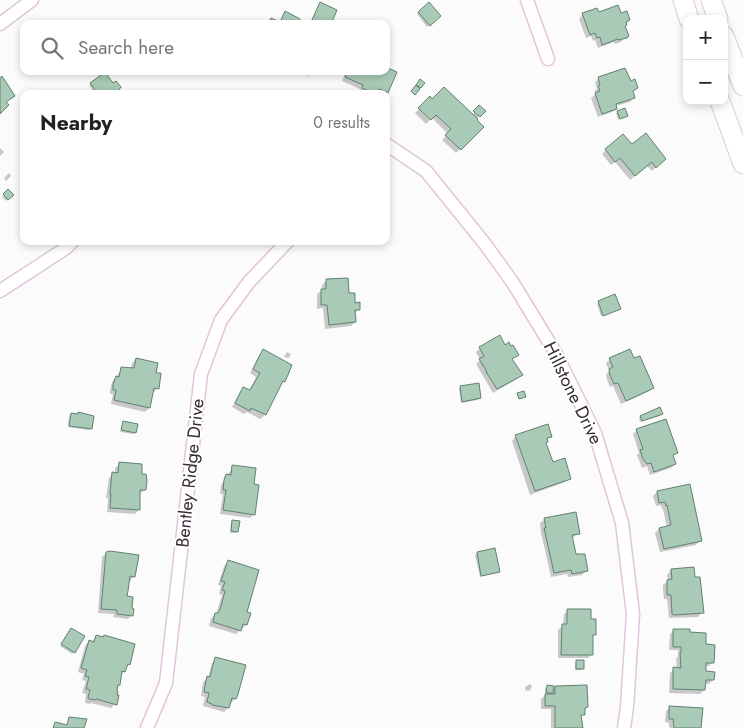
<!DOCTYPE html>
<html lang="en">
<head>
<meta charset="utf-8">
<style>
  body { margin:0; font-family:Jost,sans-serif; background:#f2f2f2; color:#222 }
  .controls { position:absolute; right:15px; top:15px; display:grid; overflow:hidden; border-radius:10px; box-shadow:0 2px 8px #0003 }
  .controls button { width:45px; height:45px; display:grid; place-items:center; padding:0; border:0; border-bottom:1px solid #e0e0e0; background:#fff; color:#222; font:25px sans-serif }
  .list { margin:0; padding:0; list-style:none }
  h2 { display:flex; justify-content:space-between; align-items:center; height:65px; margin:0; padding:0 20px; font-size:21px }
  h2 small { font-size:16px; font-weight:400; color:#767676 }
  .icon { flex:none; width:28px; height:28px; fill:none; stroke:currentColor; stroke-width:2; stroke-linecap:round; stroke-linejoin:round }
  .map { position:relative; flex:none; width:743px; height:728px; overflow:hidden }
  .search { position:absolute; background:#fff; box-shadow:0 2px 8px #0003; left:20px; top:20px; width:370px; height:55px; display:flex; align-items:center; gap:12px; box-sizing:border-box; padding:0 18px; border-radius:10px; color:#767676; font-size:19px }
  .panel { position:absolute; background:#fff; box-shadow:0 2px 8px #0003; left:20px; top:90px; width:370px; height:155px; border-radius:10px }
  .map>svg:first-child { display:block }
</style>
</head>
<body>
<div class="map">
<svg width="743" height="728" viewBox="0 0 743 728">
  <rect width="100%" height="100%" fill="#fbfbfb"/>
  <path fill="#0003" d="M429,4L440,16L427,27L417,14Z
    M583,14H621L629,20L624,27L627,35L621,42L614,44V42L598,48L595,40L593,41L591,36L586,38L579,19Z
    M298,71H312L308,76Z
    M346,71H386V92L385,94L358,93L360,89L342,81Z
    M599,78L630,82L636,88L632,92L634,97L630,102L615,106L616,108L612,112L598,117L591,98L596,94L594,91L597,89L595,82Z
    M91,84L115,94H95L89,85Z
    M430,98L472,115L479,107L484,111L475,120L482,127L456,153L442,140L448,134L432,118L426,124L415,113Z
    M618,112L626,116L618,120L616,113Z
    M631,146L661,163L652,171L647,166L630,180L615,162L611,165L602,154L606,150Z
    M0,148L4,152L0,156Z
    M9,173L11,176L6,181L4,178Z
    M8,191L12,195L6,201L2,197Z
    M326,281L348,295L359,309L354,314L355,322L351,326L325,329L323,308L317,309V294L322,290V285Z
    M614,296L619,309L601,316L597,304Z
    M505,346L517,355L511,360L521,375L517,379L493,393L476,364L480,360L476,352L480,348Z
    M263,351L284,381L280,385L265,415L260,419L247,412L244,414L232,407L240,392L244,388L249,391L256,377L250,373L259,355Z
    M287,352L291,354L289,358L284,357Z
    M136,359L155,374L158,388L154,392H152L149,408L145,412L111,404L113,394H110V390L112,382L122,369H131L132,363Z
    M610,359L634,360L652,388L648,392L621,404L613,386L610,387L607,380L606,375L609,371L606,363Z
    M461,387L480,398L478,400L461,403L459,389Z
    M660,408L662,414L660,416L640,422L639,419L640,417Z
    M71,414H78L91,428L89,430L68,427L69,416Z
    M124,422L135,432L133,434L120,432Z
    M637,430L676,453L672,457L675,464L671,468L650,475L647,466L642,468L637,455L639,453L633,434Z
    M516,436H550L545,443L552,463L569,478L565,482L530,495L512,441Z
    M120,464L140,475L145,490L139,494V510L135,514L107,512L108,498H106L109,478L113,474H115V468Z
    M233,467L252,485L254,514L250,518L220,514L223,494H220L221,485Z
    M657,492L700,541L696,545L660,552L655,533L659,529L667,528L663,509H662L661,505L656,506L653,496Z
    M545,519L579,533L572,538L575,556L587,570L582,575L568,577L567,574L551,577L541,533L540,523Z
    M233,521L237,532L235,533H230L231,523Z
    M106,553L134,576L130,581L128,580L126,597L132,615L128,619L113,617L114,614L98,613L102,557Z
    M477,553L499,572L480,577L475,555Z
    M228,562L245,612L249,614L246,625L236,634L209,626L211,618L216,614L222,595L219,594L221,586L218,585L224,566Z
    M671,570L702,612L698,617L669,618L667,599H664L663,590V585L668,581L667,575Z
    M568,610L589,620L595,634L592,637V654L588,658H558V630L563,626L564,614Z
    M674,630L689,634L705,645L713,662L709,666H705V672L713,680L709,684H704V690L700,694L669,693L670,673L674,669H677L676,658L678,657V650H669L670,634Z
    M69,631L74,652L72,654L60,646Z
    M96,636L129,664L120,676L119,685L116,687L115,704L111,708L91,703L90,704L85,703L86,694L82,693L86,681L82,680L84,674L78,672L85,646L89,641L92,642Z
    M216,659L235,699L231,703L229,702L228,708L224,712L203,706L205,697L201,696L203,682L208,678L212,663Z
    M576,662L582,669L581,670H575V663Z
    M530,684L532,686L531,689L529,691L525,690V687Z
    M547,687L552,690L555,687L587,707L580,718L581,728H551V709H541V699L545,695V688Z
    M670,707L700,728H671L669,727V723L665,722L666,711Z"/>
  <path fill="#a9cab6" stroke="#61826e" d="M320,2L337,10L331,24H314L311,22Z
    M429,2L441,16L430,26L418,12Z
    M618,5L621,13L627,11L630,20L626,22L627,25L625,26L629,36L627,38L618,40V39L602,45L600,37L597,38L595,33L590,35L582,13L597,8L599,12Z
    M285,11L300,19L298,24H267L271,18L280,22Z
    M386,61L390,63L388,68L397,72L388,93L379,89L377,94L371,91V92L362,88L363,85L345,77L347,71H386Z
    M625,68L631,81L635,79L638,88L633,91L635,98L616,104L617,109L602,114L595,93L600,91L598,86L600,85L598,77Z
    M105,72L113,83L116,81L121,87L116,94H108L107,92L105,94H98L90,83Z
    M2,76L15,96L6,102L9,105L0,114V78Z
    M420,79L425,83L421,88L416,85Z
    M416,85L420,89L415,95L411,91Z
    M444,87L478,119L477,120L484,127L461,150L445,135L451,129L436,115L431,120L418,108L430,96L432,99Z
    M479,105L486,111L480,117L473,111Z
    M625,108L628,116L620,119L617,111Z
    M646,133L666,159L656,168L652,162L635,176L620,158L615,162L605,149L623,134L632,144Z
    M8,189L14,195L8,200L3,194Z
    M348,278L349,293H355V303L360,302V310H355L356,322L329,325L327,305H321V289H326V279Z
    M615,294L621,309L603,316L598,301Z
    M500,335L505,345L509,342L511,346L513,345L519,355L512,359L523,375L497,389L486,372H487L479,359L484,356L479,347Z
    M263,349L292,365L285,382L283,381L266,415L251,408L250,411L235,403L243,387L250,390L260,373L253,369Z
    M630,349L634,358L640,356L654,388L626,401L618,383L614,384L610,375L609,369L613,367L609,358Z
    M136,358L158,363L156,373H161L159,389L154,388L150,408L114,400L116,390H113V385L116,376L119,377L121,367L134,368Z
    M479,383L481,398L462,402L460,386Z
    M524,391L526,397L519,399L517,393Z
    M660,407L663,414L642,421L640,416Z
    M78,412L94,416L92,429L69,426L71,413L78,414Z
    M666,419L678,453L673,455L676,464L654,472L651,463L647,464L643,459L640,450L643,449L636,429Z
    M123,421L138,424L136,433L121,430Z
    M548,424L552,437L547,438L548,442L546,443L553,462L565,458L571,479L535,491L515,435Z
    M119,462L142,464V474H146L147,480L146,490H140V510L110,508L111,494H110L112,472L118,473Z
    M232,465L256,468L254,484L259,485L255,515L223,510L226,490H223L224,480L226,474L231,475Z
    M690,484L702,541L664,549L659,528L671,525L667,505L666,506L665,502L659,503L657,491Z
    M576,512L580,534L572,535L576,554H585L588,571L572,574L571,570L554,573L544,528H546L544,518Z
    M232,520L240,521L238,532L231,531Z
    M495,548L500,572L481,576L477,552Z
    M110,551L139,555L135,577L130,576L128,591L127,596L133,597L132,608L134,609L133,616L117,614V610L101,609L106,552Z
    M228,560L259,570L247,612L251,613L247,625L243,624L241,631L213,622L215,613H218L220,610L225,591L222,590L225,582L221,581Z
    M694,567L695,577H700L704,613L674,615L672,614L671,595H667V580L672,579L671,569Z
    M567,609H591V619H596V635H593V655H561L562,624H567Z
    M71,628L85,636L75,653L61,644Z
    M673,629H690V632L706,633V644L715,645L714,663H706V671L715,672L714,680H706L705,690L673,689V667L681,668L680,653H681V647H673Z
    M96,635L103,637L104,635L135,644L130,665L128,664L125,672L122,671L120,685H118L117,690L118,691L117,695H119L117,705L96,699L95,700L89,699L88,697L90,690L86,689L89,677L85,676L87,670L81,668L89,640L94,642Z
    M215,657L246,665L238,694L236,699L232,698L229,708L212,705V704L207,702L209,693L204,692L205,686L207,676L210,677Z
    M576,660H584V669H576Z
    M547,685L554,686L553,693H546Z
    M587,685L588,707L585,708V715H581L583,728H555V706H545V694H555V686Z
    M669,706L703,708L701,728H674L673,719H669Z
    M69,717L87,719L84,728H53L55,722L67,725Z"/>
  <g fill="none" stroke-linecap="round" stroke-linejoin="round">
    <defs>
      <path id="street" d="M527,0L548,59
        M0,24L32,0
        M386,144L426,171L485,244L513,283L555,352L595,433L622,523L633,614L627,707L624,728
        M0,291L66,248L73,241
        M147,728L166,683L201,374L221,320L249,282L288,241"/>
      <path id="secondary" d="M683,0L689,19
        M711,0L718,19
        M724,36L743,86
        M720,101L743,164"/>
    </defs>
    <use href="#street" stroke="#e2c4dd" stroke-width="15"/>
    <use href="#secondary" stroke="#e2c4dd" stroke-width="21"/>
    <use href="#street" stroke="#fff" stroke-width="12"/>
    <use href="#secondary" stroke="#fff" stroke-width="19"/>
  </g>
  <g text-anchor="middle" stroke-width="4" stroke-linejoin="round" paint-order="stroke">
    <g font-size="18" fill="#382d36" stroke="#fff">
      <text transform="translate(573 393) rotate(64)" y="6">Hillstone Drive</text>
      <text transform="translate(190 473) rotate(-84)" y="6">Bentley Ridge Drive</text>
    </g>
  </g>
</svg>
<div class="controls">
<button>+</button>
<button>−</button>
</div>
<div class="search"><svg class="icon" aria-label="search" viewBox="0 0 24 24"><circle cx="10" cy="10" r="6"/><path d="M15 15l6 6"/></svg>Search here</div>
<section class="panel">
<h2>Nearby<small>0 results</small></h2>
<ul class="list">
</ul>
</section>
</div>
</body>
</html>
